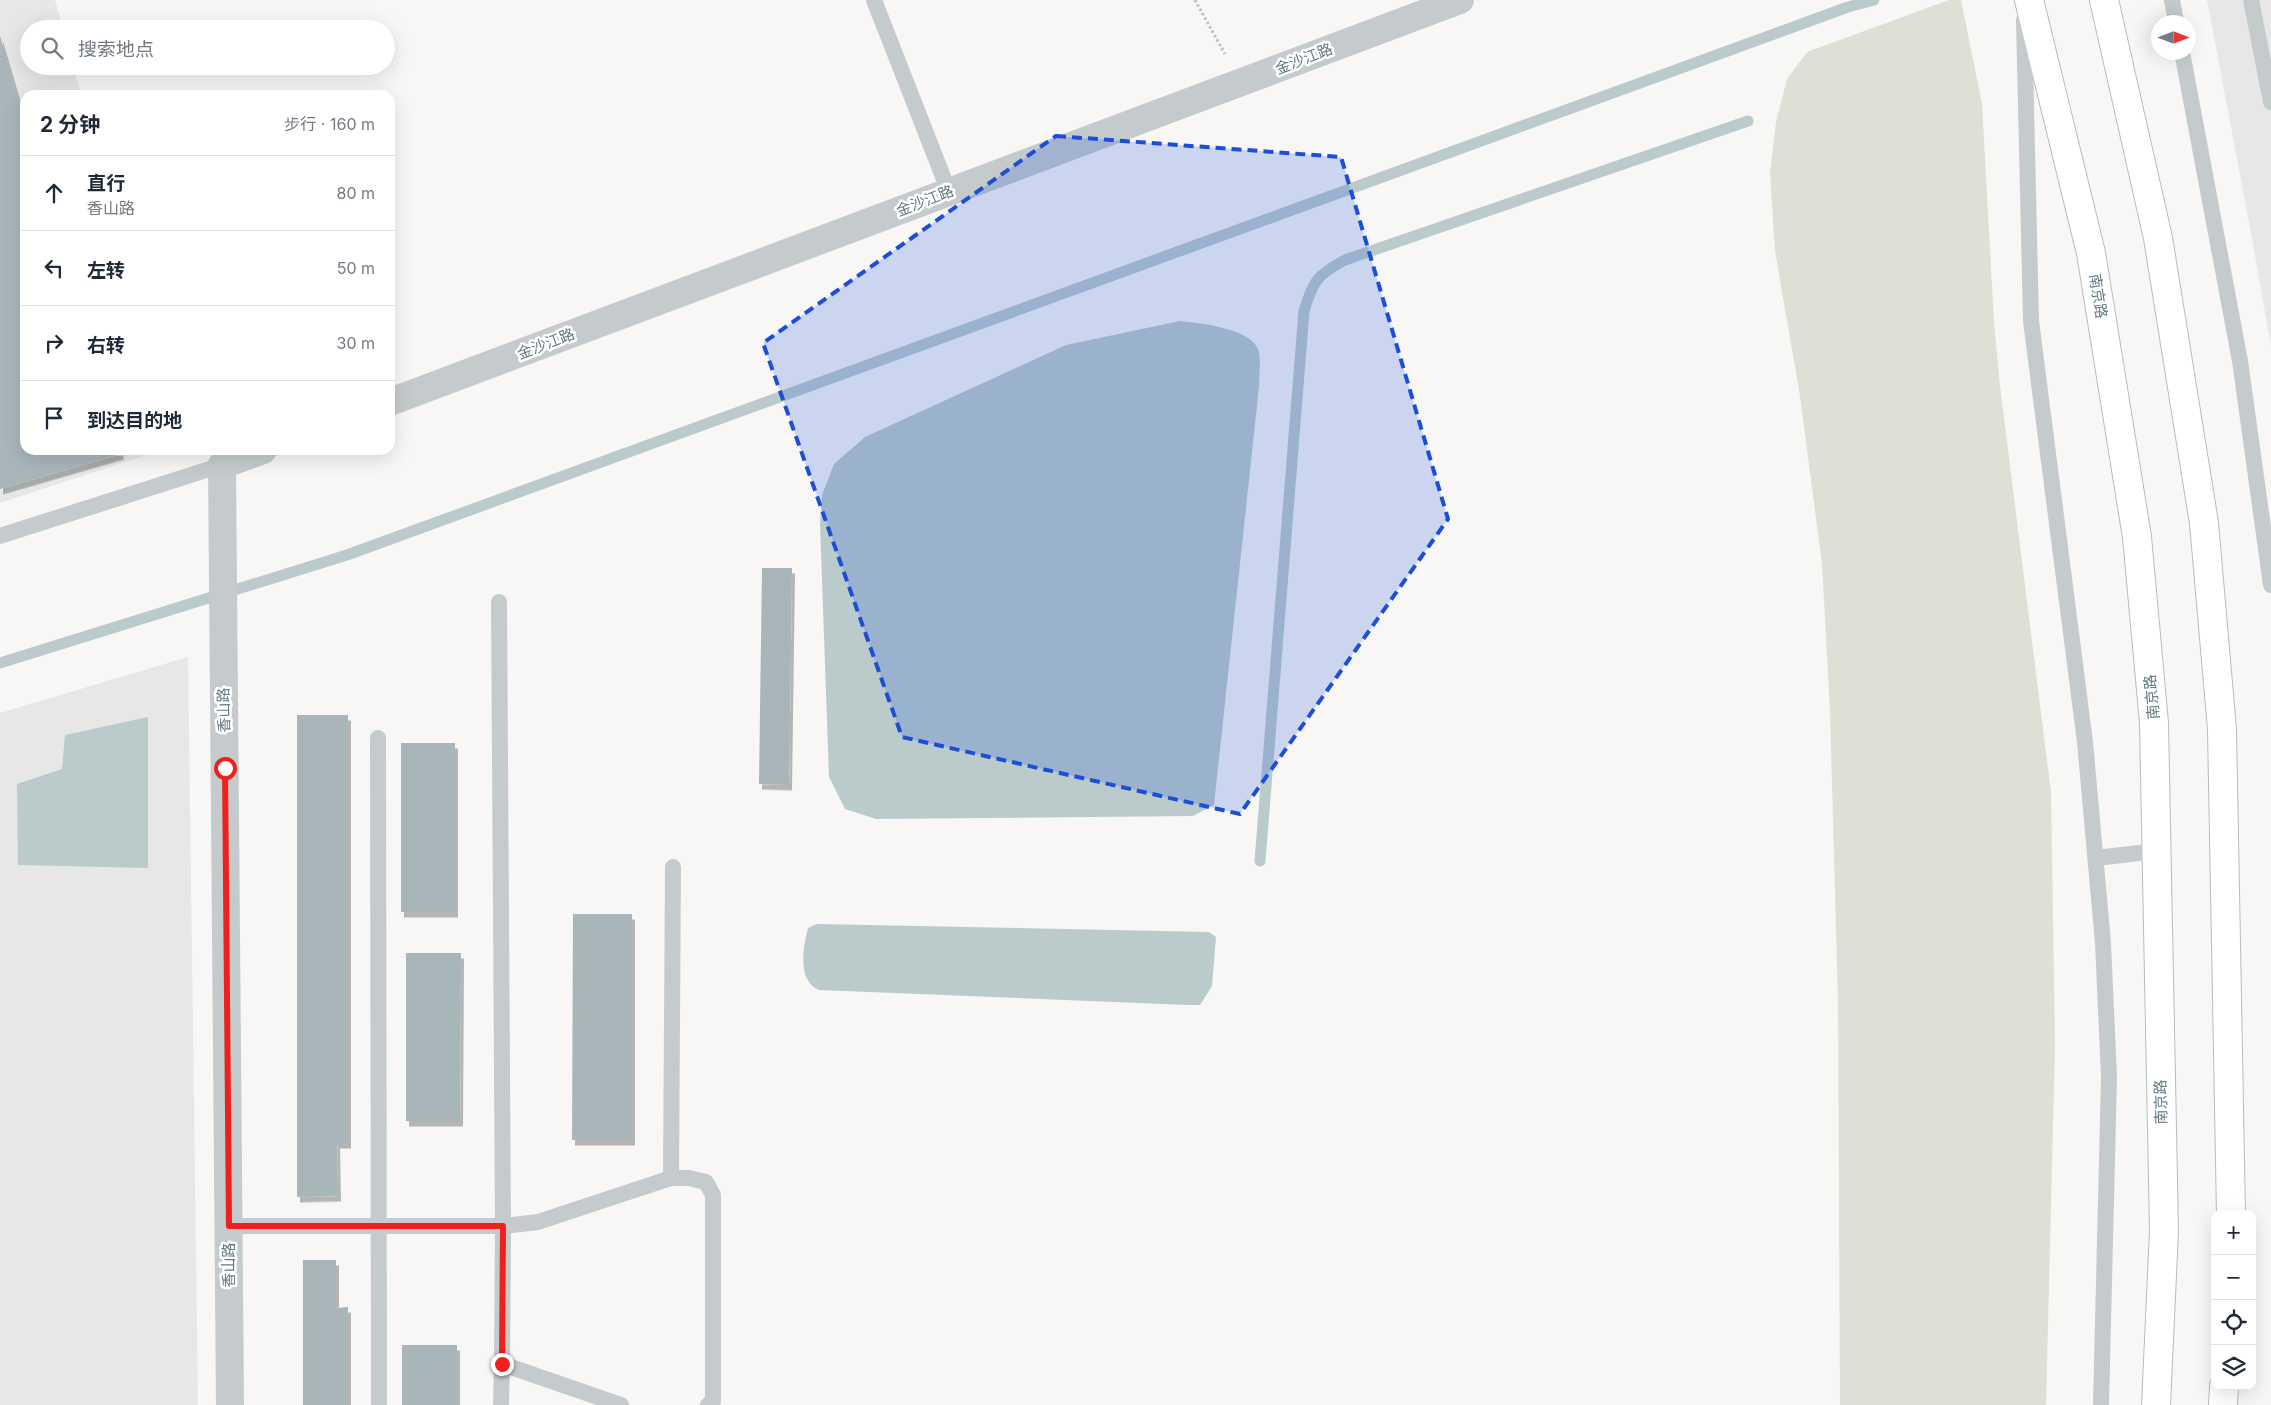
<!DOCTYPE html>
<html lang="zh">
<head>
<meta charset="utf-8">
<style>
  body { margin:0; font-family:Inter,"Noto Sans SC",sans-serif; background:#f2f2f3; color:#1f2937 }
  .controls { position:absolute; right:15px; bottom:15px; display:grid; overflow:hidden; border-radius:10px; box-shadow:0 5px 20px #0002 }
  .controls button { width:45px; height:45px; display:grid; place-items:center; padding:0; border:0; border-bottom:1px solid #e0e1e3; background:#fff; color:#1f2937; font:25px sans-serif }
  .compass { position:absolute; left:2151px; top:15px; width:45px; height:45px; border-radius:50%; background:#fff; box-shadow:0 5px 20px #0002; rotate:90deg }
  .stop { position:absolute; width:15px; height:15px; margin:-11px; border:4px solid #ee211e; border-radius:50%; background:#fff }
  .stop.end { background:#ee211e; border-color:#fff; box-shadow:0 1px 5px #0008 }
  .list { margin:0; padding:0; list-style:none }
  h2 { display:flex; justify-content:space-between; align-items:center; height:65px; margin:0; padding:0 20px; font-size:21px }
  h2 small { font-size:16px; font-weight:400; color:#747a83 }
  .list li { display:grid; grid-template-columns:32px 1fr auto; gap:15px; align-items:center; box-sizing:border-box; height:75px; padding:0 20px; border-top:1px solid #e0e1e3 }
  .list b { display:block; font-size:19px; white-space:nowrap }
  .list p { margin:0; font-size:16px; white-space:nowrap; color:#747a83 }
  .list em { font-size:16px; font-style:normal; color:#747a83 }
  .icon { flex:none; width:28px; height:28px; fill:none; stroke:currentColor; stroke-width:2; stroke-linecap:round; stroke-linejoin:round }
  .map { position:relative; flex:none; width:2271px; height:1405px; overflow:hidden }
  .search { position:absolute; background:#fff; box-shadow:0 5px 20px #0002; left:20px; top:20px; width:375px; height:55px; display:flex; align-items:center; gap:12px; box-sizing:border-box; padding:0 18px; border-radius:28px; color:#747a83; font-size:19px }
  .panel { position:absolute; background:#fff; box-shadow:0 5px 20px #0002; left:20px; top:90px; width:375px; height:365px; border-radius:15px }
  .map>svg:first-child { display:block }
</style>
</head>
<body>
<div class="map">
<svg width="2271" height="1405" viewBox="0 0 2271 1405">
  <defs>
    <filter id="shadow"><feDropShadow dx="3" dy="5.5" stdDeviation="0" flood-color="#0004"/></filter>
  </defs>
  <rect width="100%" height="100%" fill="#f8f7f5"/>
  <path fill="#e6e7e6" d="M0,0H55L63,29H29V66H73L81,95H25V450H161L0,503Z
    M2207,0H2271V346L2251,233Z
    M188,657L198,1405H0V713Z"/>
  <path fill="#dce0d5" d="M1949,0H1961L1982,104L1994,322L2000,386L2051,792L2055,1045L2046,1405H1840L1838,1003L1830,710L1822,564L1800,396L1775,251L1770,173L1776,122L1787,79L1807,52Z"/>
  <path fill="#bbcbcc" d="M1180,321C1200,323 1255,329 1259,352C1261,362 1259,376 1259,387L1214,805L1193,816L876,819L845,809L829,777L820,524L822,495L834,464L865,437L1066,345Z
    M148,717V868L18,865L17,784L62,769L65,735Z
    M817,924L1209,932L1216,937L1212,986L1200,1005H1188L819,990C797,981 803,948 808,928Z"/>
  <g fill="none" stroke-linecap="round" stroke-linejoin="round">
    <path stroke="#bbcbcc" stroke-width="11" d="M0,663L347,555L1848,7L1874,0
      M1260,861L1304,311C1313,281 1317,275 1345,260L1748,121"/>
  </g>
  <path fill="#a9b6b9" filter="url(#shadow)" d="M0,36L25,121V450H120L121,454L0,489Z
    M762,568H792L789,785L759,784Z
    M297,715H348V1143H337L338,1196L297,1197Z
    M401,743H455V912H401Z
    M573,914H632V1140H572Z
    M406,953H461L460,1121H406Z
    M303,1260H336V1308L348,1307V1405H303Z
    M402,1345H457V1405H402Z"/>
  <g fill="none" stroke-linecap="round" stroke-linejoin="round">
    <defs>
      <path id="primary" d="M2029,0L2091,253L2137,537L2154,723L2164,1231L2156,1405
        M2104,0L2158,238L2204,523L2222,729L2231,1214
        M2223,1405L2224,1386"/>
    </defs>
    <use href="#primary" stroke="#b6bdbf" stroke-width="30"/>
    <path stroke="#bec2c3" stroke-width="3" stroke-dasharray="2.5 2.5" stroke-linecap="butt" d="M1195,0L1225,54"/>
    <path stroke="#c5cbcd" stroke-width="16" d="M874,0L949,192
      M2172,0L2176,22
      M2251,0L2271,102
      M2024,20L2031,321L2085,742L2103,943L2109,1077L2101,1405
      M2182,52L2240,361L2271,585
      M0,536L222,465
      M499,602L503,1226L502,1364L621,1405
      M378,738L379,1405
      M2096,858L2156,851
      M671,1178L673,867
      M229,1226H503L538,1222L671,1178H689L706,1182L713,1195V1401L708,1405
      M501,1405L502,1364"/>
    <path stroke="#c5cbcd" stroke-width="28" d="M390,402L1460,0
      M222,465L263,450"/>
    <path stroke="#c5cbcd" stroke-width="28" d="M222,465L230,1405"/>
    <use href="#primary" stroke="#fff" stroke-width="28"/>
  </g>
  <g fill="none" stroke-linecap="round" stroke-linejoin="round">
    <path stroke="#ee211e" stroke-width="6" d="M225,768L229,1226H503L502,1364"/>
  </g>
  <path fill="#1d4ed8" fill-opacity="0.2" stroke="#1d4ed8" stroke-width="4" stroke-dasharray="10 6" stroke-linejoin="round" d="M1056,136L1341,157L1448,519L1240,814L902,737L763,343Z"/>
  <g text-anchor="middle" stroke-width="5" stroke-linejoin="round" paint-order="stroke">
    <g font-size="15" fill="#617a82" stroke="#fff">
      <text transform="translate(1304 59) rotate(-21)" y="5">金沙江路</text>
      <text transform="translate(925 201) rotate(-21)" y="5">金沙江路</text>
      <text transform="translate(2098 296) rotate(81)" y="5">南京路</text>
      <text transform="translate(546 344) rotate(-21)" y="5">金沙江路</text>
      <text transform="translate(2152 697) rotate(-95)" y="5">南京路</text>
      <text transform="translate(224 710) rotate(-91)" y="5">香山路</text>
      <text transform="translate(2161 1102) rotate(-91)" y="5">南京路</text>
      <text transform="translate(229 1265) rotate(-90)" y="5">香山路</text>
    </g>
  </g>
</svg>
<div class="controls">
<button>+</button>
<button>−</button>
<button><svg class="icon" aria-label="locate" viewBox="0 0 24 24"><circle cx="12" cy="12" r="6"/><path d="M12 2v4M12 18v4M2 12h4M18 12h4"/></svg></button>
<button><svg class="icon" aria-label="layers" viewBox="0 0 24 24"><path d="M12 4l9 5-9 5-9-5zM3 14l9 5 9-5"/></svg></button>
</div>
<svg class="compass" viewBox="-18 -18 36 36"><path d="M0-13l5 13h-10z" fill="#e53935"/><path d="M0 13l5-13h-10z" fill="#747a83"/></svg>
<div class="stop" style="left:225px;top:768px"></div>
<div class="stop end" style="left:502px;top:1364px"></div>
<div class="search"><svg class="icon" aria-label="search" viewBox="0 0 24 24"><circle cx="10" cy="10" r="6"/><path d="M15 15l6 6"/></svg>搜索地点</div>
<section class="panel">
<h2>2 分钟<small>步行 · 160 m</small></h2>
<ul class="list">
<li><svg class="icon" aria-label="ahead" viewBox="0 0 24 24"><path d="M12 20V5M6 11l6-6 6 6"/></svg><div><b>直行</b><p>香山路</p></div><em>80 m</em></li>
<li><svg class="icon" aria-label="left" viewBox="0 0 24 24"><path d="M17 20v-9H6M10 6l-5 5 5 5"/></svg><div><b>左转</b></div><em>50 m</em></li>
<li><svg class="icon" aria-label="right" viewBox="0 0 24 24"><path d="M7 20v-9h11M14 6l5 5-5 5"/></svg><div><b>右转</b></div><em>30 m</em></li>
<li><svg class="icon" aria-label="arrive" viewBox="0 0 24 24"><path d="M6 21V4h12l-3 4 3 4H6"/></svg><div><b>到达目的地</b></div></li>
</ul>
</section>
</div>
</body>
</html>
